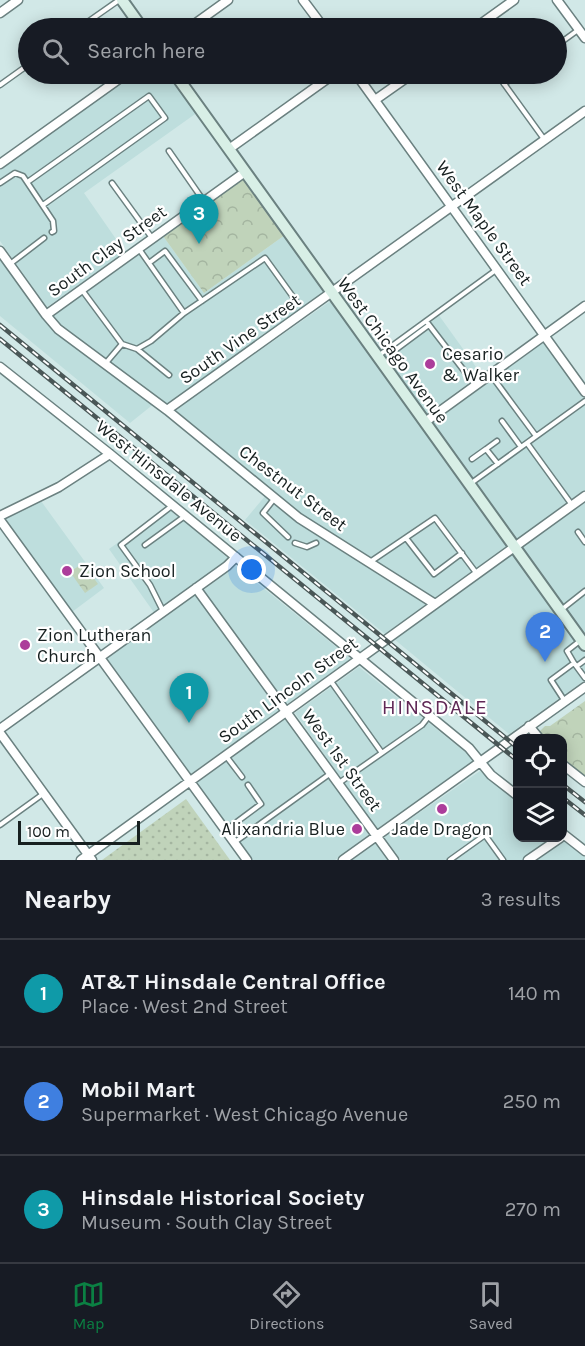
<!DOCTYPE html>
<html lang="en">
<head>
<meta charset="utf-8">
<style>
  body { margin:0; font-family:Karla,sans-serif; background:#20242c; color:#f1f3f6 }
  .controls { position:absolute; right:18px; bottom:18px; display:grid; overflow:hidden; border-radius:12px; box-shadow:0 3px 15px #0003 }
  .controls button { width:54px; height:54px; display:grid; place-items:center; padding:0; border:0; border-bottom:2px solid #363941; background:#171b24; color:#f1f3f6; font:30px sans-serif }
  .scale { position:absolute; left:18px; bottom:15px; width:122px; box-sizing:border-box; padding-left:6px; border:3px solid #172020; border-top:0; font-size:16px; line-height:21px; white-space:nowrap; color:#172020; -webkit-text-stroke:4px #fff; paint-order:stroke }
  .you { position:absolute; left:252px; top:570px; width:21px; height:21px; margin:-15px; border:4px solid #fff; border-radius:50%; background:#1a73e8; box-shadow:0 0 0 9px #1a73e833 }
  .badge { display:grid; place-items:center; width:39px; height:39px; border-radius:50%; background:#0b8043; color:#fff; font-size:20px; font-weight:700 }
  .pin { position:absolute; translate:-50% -50px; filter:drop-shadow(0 2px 3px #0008) }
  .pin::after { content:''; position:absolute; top:32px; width:21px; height:18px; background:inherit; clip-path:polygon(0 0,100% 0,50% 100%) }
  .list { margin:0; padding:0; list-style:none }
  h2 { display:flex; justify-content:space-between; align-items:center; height:78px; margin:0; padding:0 24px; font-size:26px }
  h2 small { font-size:20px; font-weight:400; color:#9ea1a6 }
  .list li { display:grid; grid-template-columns:39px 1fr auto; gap:18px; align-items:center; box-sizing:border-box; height:108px; padding:0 24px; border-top:2px solid #363941 }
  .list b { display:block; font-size:22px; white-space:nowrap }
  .list p { margin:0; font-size:20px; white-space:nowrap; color:#9ea1a6 }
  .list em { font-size:20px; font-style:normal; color:#9ea1a6 }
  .icon { flex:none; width:33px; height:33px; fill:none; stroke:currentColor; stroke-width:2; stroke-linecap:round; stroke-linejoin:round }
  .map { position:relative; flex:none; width:585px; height:860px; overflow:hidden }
  .search { position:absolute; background:#171b24; box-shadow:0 3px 15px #0003; left:18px; right:18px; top:18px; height:66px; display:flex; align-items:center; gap:15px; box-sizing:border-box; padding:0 21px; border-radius:33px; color:#9ea1a6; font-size:22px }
  .sheet { height:402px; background:#171b24 }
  nav { display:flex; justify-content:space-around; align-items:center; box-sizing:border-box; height:84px; border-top:2px solid #363941; background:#171b24; font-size:16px; color:#9ea1a6 }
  nav a { display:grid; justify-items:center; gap:3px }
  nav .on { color:#0b8043 }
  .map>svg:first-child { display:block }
</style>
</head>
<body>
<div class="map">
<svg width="585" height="860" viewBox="0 0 585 860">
  <defs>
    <pattern id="grass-dots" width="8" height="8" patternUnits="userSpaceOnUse" patternTransform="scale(1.5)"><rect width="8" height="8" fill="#c0d3ba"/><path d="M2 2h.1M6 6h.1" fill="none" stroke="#a4b5a0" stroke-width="1.8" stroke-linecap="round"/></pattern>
    <pattern id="park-crowns" width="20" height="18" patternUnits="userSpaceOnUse" patternTransform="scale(1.5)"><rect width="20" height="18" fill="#c0d3ba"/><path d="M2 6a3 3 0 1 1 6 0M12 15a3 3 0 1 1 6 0" fill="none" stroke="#a4b5a0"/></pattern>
  </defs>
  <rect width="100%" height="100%" fill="#d1e8e7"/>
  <path fill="#bededd" d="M133,74H170L198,112L84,193L125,252L47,307L0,241V170Z
    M285,235L326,291L167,404L62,326L53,316L163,236L204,293Z
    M0,257L41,316L57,330L155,403L130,423L0,316Z
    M332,300L510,545L434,599L305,518L173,411Z
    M438,314L481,374L424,416L381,356Z
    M544,342L585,399V639L433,423Z
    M266,495L429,604L385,634L245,520Z
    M41,501L104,588L72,612L5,519Z
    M168,507L230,560L155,614L109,549Z
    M515,552L585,651V680L509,734L394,639Z
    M236,566L351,659L287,704L203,590Z
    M197,594L280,710L188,776L104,660Z
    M359,667L475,760L377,829L295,713Z
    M287,717L371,834L335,860H248L193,785Z
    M480,771L517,802L518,838H560L585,857V860H401L384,837Z
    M376,843L389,860H352Z"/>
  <path fill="url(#grass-dots)" d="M186,799L230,860H102Z"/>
  <path fill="url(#park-crowns)" d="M244,178L285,235L204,293L163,236Z
    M83,563L98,584L85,593L70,572Z
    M585,701V778L563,758L562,738H544L539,732L545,726H550Z"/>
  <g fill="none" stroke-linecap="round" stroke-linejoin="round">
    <defs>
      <path id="service" d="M79,28L119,0
        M556,46L578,30
        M497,74L544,139
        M504,84L518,74
        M0,85L28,65
        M169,151L203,200
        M29,181L149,96L165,118L43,205
        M0,183L15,173L23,176L53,221L54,231L52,232
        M112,183L152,238
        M139,249L184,313L265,258L296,301L277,314
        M149,263L165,251L202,301
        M10,264L44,238
        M82,290L122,344
        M426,321L475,385
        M390,347L394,351L429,325
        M137,349L169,375
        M378,356L496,270
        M105,364L122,344L137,349L151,341L184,313
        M491,375L536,436
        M502,421L521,447
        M497,441L486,449L498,464
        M527,443L572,505
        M472,459L486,449
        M470,484L585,401
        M274,499L263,513L288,537
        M578,532L585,542
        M406,538L434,574L462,553
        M295,543L307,547L316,543
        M145,545L185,516
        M370,562L435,518L477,574
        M561,610L585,591
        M163,611L150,585L121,545L173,505
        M574,663L567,651L581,640
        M577,666L585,660
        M330,680L382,753
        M564,700L551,680L574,663L585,678
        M226,756L242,777
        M339,783L422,725L429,716
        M0,825L43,794
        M226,830L261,804L248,785
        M235,842L331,773
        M450,860L485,835L503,860"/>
      <path id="minor" d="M303,0L324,28
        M557,0L585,38
        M0,13L18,0
        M189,28L228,0
        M475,28L514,0
        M356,74L585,392
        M375,100L412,74
        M229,149L334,74
        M0,164L126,74
        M0,251L46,315L58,329L167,410L299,518L435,604
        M46,315L245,172
        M0,367L110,454L469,748L491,775L518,796
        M167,410L585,111
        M425,422L585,306
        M0,516L59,487L110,454
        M0,520L247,860
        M196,588L394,860
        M529,726L539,738
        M0,729L227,566L236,557
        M0,733L92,860
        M562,764L585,782
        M562,833L585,851
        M81,860L585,496
        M343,860L585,687
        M528,860L560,838"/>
      <path id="secondary" d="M122,0L142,28
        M175,74L585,645"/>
    </defs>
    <use href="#service" stroke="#6b8180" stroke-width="7"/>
    <use href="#minor" stroke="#6b8180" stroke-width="11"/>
    <use href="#secondary" stroke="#6b8180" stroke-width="14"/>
    <use href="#service" stroke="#fff" stroke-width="4"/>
    <use href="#minor" stroke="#fff" stroke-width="8"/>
    <use href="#secondary" stroke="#d8efe6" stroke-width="10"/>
    <defs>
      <path id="rail" d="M0,325L518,748
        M0,339L518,761
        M562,784L585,802
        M562,797L585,815"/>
    </defs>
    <use href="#rail" stroke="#4a5757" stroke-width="4.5"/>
    <use href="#rail" stroke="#fff" stroke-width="2" stroke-dasharray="7" stroke-linecap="butt"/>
  </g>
  <g fill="#ac3d9b" stroke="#fff" stroke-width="2">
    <circle cx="430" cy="364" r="6"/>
    <circle cx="67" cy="571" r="6"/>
    <circle cx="25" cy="645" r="6"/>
    <circle cx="442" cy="809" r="6"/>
    <circle cx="357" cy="829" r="6"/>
  </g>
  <g text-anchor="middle" stroke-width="4.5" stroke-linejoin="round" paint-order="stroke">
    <g font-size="18" fill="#172020" stroke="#fff">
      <text transform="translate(484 223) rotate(54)" y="6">West Maple Street</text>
      <text transform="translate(107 251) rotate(-36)" y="6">South Clay Street</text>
      <text transform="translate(240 339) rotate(-35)" y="6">South Vine Street</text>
      <text transform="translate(393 350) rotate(54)" y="6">West Chicago Avenue</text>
      <text transform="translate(169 481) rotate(39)" y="6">West Hinsdale Avenue</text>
      <text transform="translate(293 488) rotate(37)" y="6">Chestnut Street</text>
      <text transform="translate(288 690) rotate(-36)" y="6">South Lincoln Street</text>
      <text transform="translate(342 760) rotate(54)" y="6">West 1st Street</text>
    </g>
    <g font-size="18" fill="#172020" stroke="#fff" text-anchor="start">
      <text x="442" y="360">Cesario<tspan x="442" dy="21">&amp; Walker</tspan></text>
      <text x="79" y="577">Zion School</text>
      <text x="37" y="641">Zion Lutheran<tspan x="37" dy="21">Church</tspan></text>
      <text x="345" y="835" text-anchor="end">Alixandria Blue</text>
      <text x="442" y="835" text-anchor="middle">Jade Dragon</text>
    </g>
    <g font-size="21" letter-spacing="1.5" fill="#602957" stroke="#fff">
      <text x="435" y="714">HINSDALE</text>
    </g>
  </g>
</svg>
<div class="controls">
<button><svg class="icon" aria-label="locate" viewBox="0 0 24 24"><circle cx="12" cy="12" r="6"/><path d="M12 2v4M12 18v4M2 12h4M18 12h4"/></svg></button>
<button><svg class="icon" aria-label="layers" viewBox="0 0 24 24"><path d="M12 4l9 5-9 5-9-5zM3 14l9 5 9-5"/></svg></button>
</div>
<div class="scale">100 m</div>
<div class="you"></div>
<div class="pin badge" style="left:189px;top:723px;background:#0f9aa8">1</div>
<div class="pin badge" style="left:545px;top:662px;background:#3f7fe0">2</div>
<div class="pin badge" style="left:199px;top:244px;background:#0f9aa8">3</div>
<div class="search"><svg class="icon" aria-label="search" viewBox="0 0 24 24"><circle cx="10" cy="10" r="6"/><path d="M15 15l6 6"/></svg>Search here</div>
</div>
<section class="sheet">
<h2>Nearby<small>3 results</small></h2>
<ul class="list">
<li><span class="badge" style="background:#0f9aa8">1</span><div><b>AT&amp;T Hinsdale Central Office</b><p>Place · West 2nd Street</p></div><em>140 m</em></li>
<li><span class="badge" style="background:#3f7fe0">2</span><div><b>Mobil Mart</b><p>Supermarket · West Chicago Avenue</p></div><em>250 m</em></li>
<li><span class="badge" style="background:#0f9aa8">3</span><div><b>Hinsdale Historical Society</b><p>Museum · South Clay Street</p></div><em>270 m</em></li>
</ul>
</section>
<nav>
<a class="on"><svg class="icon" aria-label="map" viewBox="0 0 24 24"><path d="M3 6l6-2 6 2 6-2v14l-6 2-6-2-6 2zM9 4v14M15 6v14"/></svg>Map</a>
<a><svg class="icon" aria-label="directions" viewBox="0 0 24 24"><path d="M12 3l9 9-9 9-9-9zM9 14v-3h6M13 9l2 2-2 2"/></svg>Directions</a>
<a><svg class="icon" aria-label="saved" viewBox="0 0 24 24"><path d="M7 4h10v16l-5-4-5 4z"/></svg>Saved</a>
</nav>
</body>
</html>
